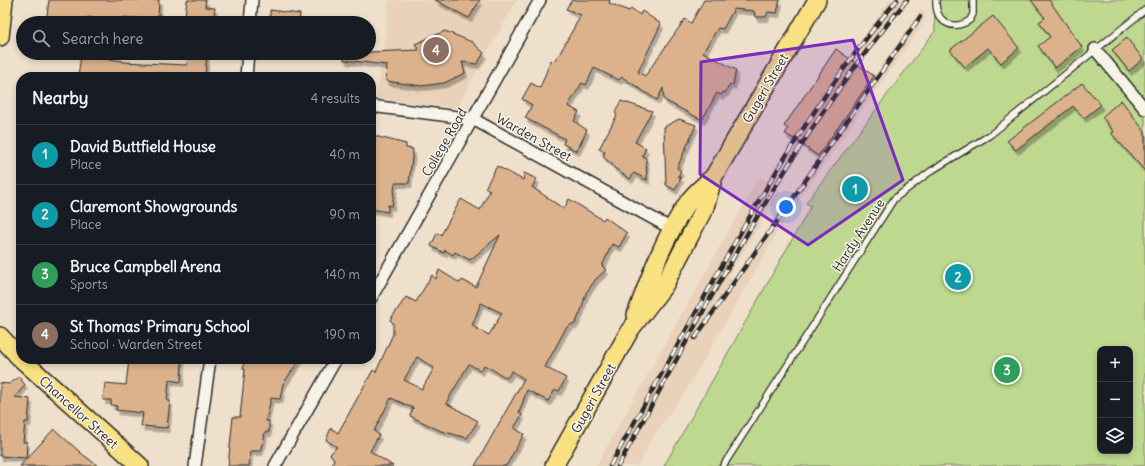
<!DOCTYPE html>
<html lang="en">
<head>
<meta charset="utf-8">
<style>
  body { margin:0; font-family:Delius,sans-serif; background:#20242c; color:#f1f3f6 }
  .controls { position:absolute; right:12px; bottom:12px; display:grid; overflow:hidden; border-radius:8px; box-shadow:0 2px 6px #0003 }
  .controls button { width:36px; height:36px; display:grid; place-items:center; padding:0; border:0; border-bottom:1px solid #363941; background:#171b24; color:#f1f3f6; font:20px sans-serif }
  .you { position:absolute; left:786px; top:207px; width:14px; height:14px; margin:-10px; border:3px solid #fff; border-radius:50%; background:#1a73e8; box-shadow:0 0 0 6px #1a73e833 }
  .badge { display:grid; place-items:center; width:26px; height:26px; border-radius:50%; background:#d1495b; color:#fff; font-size:13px; font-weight:700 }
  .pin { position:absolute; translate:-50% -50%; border:2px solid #fff; box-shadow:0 1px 4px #0006 }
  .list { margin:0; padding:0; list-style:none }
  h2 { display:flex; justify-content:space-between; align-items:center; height:52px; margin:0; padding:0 16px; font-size:17px }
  h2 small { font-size:13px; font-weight:400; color:#9ea1a6 }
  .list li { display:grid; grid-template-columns:26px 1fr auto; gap:12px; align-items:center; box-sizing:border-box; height:60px; padding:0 16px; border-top:1px solid #363941 }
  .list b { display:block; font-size:15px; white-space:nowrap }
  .list p { margin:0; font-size:13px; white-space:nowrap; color:#9ea1a6 }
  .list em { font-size:13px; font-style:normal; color:#9ea1a6 }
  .icon { flex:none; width:22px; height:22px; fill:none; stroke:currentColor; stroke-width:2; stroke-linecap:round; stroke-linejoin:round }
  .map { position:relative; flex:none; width:1145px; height:466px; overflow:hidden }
  .search { position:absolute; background:#171b24; box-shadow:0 2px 6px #0003; left:16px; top:16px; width:360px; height:44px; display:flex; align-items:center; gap:10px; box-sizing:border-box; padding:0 14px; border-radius:22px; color:#9ea1a6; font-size:15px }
  .panel { position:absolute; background:#171b24; box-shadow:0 2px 6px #0003; left:16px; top:72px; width:360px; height:292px; border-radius:16px }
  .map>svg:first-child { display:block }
</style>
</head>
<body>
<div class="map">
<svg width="1145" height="466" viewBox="0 0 1145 466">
  <defs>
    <filter id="shadow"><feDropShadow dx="2.5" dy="4.5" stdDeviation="0" flood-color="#0004"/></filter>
  </defs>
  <rect width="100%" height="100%" fill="#efe0cc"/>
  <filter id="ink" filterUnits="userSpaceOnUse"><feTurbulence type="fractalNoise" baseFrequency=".025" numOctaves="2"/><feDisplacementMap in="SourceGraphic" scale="8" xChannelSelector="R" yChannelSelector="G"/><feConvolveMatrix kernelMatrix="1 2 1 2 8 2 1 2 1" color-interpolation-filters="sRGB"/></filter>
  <g filter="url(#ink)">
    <path fill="#e9d2b9" d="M389,0H517L457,107H450L377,99Z
      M890,0H910L839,93L803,148L777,190L780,192L728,277L733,279L920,10L924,11V19L921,27L784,221L686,391L650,441L638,466H596L759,177L767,180L810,111Z"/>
    <path fill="#bed88f" stroke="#74825d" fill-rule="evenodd" d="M934,0H1145V466H664L811,206L806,203L935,31ZM1100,349H1130V451H1100Z"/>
    <path fill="#dbb28c" stroke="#2b2b2b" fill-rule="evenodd" filter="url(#shadow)" d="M49,0H159L158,20L124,17V23H91V17L71,21L70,23H46Z
      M187,0H206L205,7L215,8L213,23H184Z
      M435,0H480L469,18Z
      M572,0H610L609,3L629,11L631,8L640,15L642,11L661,24L638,72L645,76L685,19L691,23L704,0H780L777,13L768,12L766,17H755L754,11L734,9L723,29L718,28L703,52L736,70L733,85L730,84L725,93L723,92L721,95L717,93L702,120L664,100L663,88L657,100L622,77L619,80L594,68L586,85L582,83L568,106L579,112L574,121L587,130L577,151L563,144L565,139L525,118L532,105L522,99L531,83L540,88L551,60L553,62L560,53L581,15L566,9Z
      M1031,0H1049L1082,47L1055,68L1038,46L1050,37L1039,22L1045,18Z
      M270,10L300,14L299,23H270Z
      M993,16L1019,48L1001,63L988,48L965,67L950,50Z
      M445,31L472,42L484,53L477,64L462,62L465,73L444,83L422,86L386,81L387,65L344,60V53L419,50L415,44Z
      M1127,38L1143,59L1129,71L1112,50Z
      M836,49L874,76L818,156L804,146L805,145L785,134L788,129L784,126Z
      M188,53H207L205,77H78L81,55L123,61V62L187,65Z
      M1082,83L1101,105L1084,118L1073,106L1016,150L1007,141Z
      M1121,100L1145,132V171L1111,133L1114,132L1102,117Z
      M621,101L652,111L635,142L646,148L642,156L646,158L647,180L634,173L630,179L613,167L612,164L603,157L605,152L599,149L617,115L615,113Z
      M679,119L696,125L677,168L681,171L678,176L681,178L675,190L666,185L664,127Z
      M371,135L406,144V148L413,149L409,183H395L392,206L388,205V212L371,209Z
      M497,166L523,180L524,173L537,179L532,187L564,209L569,199L603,220L605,217L627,233L619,247L612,244L602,266L606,270L596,279L586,293L581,311L575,324H572L566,328L545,367L566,378L559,391L555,390L548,401L527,390L519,413L522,415L514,428L524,434L506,466H475L524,379L512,371L507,378L484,365L481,371L469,364L446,403L478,421L467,438L441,431L410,416L413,408L391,398L374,431L379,435L370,451L393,466H332L334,459L330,454L337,447L326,440L331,428L338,433L373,370L376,372L393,334V323L390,320L406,297L416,302L432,275L436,279L439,270L460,283L462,280L476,287L500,235L470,260L455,252L453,255L445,250L444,253L431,246L437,233L441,235L461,199L480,210L490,190L485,188ZM481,303L502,313L489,335L472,326ZM417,357L434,368L422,389L404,380Z
      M129,359H182L181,382L169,380L167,401H170L167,428L141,426L143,413L116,410L117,406L111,405V400H103L105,383L126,385Z
      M244,359H300L283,384L280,399L271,398L266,421H269V432H265L263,444H262L260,451H250L249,466H228L233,417H240L245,369H243Z
      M19,377L25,385L15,397L30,399L28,422H25L23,442H27L26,458L0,456V383L9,384Z
      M54,429L81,453L98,466H20Z"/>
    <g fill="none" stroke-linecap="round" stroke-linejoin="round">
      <defs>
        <path id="lane" d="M936,0C935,22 952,32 970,20L973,14V0
          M723,466L894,199L931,171L990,135L1145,10"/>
        <path id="street" d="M250,23L252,0
          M1095,49L1145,109
          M246,77L248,53
          M371,106L473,119L672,229
          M371,298L540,0
          M195,466L210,359
          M275,466L336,359"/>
        <path id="primary" d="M0,37L4,0
          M636,315C650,276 665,235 689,201C695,192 705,185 713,177
          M0,336L19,357L140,466
          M554,466L630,330L664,286L705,207L714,176L817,0"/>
      </defs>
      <use href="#lane" stroke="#2b2b2b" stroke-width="8"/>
      <use href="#street" stroke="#2b2b2b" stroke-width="14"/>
      <use href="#primary" stroke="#2b2b2b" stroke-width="20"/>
      <use href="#lane" stroke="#f7f3e8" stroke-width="5.5"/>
      <use href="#street" stroke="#f7f3e8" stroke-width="11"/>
      <use href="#primary" stroke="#f9e181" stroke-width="17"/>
      <defs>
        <path id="rail" d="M695,338L920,17
          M610,466C640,412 670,359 700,305C759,198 819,93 897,0
          M618,466C707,306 789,141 907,0"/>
      </defs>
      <use href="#rail" stroke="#2b2b2b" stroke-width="4.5"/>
      <use href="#rail" stroke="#f7f3e8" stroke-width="3" stroke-dasharray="9" stroke-linecap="butt"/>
    </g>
  </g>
  <path fill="#7b2cbf" fill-opacity="0.2" stroke="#7b2cbf" stroke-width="3" stroke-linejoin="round" d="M853,40L903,180L808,245L700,174L701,62Z"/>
  <g text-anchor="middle" stroke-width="3" stroke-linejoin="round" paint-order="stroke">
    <g font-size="13" fill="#2b2b2b" stroke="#f7f3e8">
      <text transform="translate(765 88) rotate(-60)" y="5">Gugeri Street</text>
      <text transform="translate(534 137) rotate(29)" y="5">Warden Street</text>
      <text transform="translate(444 142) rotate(-60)" y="5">College Road</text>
      <text transform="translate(858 235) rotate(-57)" y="5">Hardy Avenue</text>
      <text transform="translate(593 398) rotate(-61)" y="5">Gugeri Street</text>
      <text transform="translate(79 412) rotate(42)" y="5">Chancellor Street</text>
    </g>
  </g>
</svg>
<div class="controls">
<button>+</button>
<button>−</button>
<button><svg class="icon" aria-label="layers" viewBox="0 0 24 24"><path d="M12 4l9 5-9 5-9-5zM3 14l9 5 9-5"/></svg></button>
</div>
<div class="you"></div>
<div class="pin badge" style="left:855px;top:189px;background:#0f9aa8">1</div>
<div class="pin badge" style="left:958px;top:277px;background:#0f9aa8">2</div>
<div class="pin badge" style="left:1007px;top:370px;background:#2e9e5b">3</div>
<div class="pin badge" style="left:436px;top:50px;background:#8d6e63">4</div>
<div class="search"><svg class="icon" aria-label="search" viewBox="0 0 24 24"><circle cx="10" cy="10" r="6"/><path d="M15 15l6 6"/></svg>Search here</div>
<section class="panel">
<h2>Nearby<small>4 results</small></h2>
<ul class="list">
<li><span class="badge" style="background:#0f9aa8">1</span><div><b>David Buttfield House</b><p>Place</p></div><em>40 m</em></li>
<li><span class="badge" style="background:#0f9aa8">2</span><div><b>Claremont Showgrounds</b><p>Place</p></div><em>90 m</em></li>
<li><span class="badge" style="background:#2e9e5b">3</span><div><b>Bruce Campbell Arena</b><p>Sports</p></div><em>140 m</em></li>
<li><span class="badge" style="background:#8d6e63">4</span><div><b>St Thomas' Primary School</b><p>School · Warden Street</p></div><em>190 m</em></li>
</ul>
</section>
</div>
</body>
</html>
